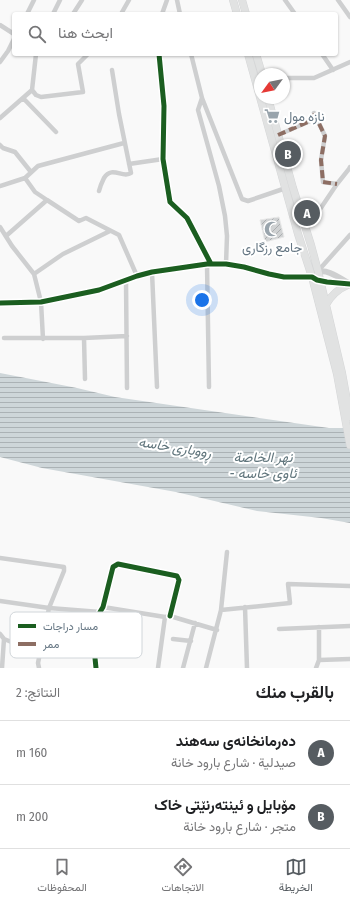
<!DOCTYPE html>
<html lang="ar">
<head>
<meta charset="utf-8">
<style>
  body { margin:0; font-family:"Fira Sans Condensed",Vazirmatn,sans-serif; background:#f6f6f6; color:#202124; direction:rtl }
  .compass { position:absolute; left:254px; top:68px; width:36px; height:36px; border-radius:50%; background:#fff; box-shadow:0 1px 3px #0004; rotate:237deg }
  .you { position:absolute; left:202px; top:300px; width:14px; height:14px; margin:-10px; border:3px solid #fff; border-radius:50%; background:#1a73e8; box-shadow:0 0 0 6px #1a73e833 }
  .badge { display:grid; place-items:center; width:26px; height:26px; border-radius:50%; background:#565c61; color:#fff; font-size:13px; font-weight:700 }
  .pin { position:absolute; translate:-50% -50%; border:2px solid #fff; box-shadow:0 1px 4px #0006 }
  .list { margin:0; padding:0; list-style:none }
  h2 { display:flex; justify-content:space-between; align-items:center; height:52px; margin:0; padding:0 16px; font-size:17px }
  h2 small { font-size:13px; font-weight:400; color:#757577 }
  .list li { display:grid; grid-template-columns:26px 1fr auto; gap:12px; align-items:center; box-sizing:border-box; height:64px; padding:0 16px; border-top:1px solid #e0e0e0 }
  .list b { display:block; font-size:15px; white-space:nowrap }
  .list p { margin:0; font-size:13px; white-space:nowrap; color:#757577 }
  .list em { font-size:13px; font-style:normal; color:#757577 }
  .icon { flex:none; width:22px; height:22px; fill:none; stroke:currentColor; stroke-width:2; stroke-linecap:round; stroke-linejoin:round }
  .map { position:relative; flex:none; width:350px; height:668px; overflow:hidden; direction:ltr }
  .search { position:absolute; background:#fff; box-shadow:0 1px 3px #0004; left:12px; right:12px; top:12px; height:44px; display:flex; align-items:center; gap:10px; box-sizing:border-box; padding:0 14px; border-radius:4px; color:#757577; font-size:15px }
  .sheet { height:180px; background:#fff }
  nav { display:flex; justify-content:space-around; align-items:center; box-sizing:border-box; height:56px; border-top:1px solid #e0e0e0; background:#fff; font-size:11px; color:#757577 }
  nav a { display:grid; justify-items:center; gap:2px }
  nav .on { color:#565c61 }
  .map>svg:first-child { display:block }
</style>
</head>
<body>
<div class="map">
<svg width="350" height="668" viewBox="0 0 350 668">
  <defs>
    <pattern id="water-rules" width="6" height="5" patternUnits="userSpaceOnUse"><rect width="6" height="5" fill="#ced6d9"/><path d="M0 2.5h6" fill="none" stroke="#abb2b5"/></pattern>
    <pattern id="building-hatch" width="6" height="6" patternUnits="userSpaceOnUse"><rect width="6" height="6" fill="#d0d2d3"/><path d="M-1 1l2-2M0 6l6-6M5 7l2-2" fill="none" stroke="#acafb1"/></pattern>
  </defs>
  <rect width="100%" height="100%" fill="#f9f9f9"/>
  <path fill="url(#water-rules)" d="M0,373L77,388L115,397L329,428H350V523L321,518L257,511L176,492L42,468L0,457Z"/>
  <path fill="url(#building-hatch)" stroke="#e8e8e8" d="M279,217L284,237L265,242L260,220Z"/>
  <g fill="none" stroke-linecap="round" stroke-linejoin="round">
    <defs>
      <path id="secondary" d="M233,0L237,14
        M242,0L246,14
        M248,54L298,234L312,277L337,374L350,445
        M256,54L262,74
        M268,98L293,188L311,245L318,271L342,373L350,417
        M325,306C331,295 339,288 350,284"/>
    </defs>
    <use href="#secondary" stroke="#d5d6d7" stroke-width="8"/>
    <path stroke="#cecfd0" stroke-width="4.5" d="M177,0L180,14
      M285,0L295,14
      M338,0L350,17
      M27,14L34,0
      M53,14L60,0
      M73,14L82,0
      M121,14L129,0
      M162,14L167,0
      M0,25L14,34
      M36,54L32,90L36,95L41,97L83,92L78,64L88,54
      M159,54L164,106L163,159L170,202L187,218L211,264
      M191,54L202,98L242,199L248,201L286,188
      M322,54L333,70
      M0,62L8,51L14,39
      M284,78H314L350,62
      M23,98L56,132
      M202,98L198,110L219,186L225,216L227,236L226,264
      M314,113L325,136L321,160L323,182L337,184
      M0,118L32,90
      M278,135L317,118
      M0,145L3,148L15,152L31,172
      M129,164L163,159
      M25,178L35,192L47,200
      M0,186L25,178L38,166L124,143
      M99,191C100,187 102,182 104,178C112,165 123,179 131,173L119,114L112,70
      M0,227L12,246L34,274L41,302L43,339
      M306,230L337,184L349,169L350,167
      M6,236L47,200L79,221L86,218L119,235L137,276
      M207,264L209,387
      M318,271L350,235
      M152,272L157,387
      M34,274L63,254L110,231
      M126,280L127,388
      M0,303L41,302L99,290L137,276L152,272L207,264H226L244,267L269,274L284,277H312
      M4,338H84L127,336
      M84,338L85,379
      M0,558L64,567V571L49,608L100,612
      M0,601L49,608L38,663L39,668
      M103,607L165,617L170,616L217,630
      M245,607L247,668
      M221,610L290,603L288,584L350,586
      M279,629L350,626
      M0,634L4,639L2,668
      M4,639L39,653
      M173,639L191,641
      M319,660L350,659
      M96,668L94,648L100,612L103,607L113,567L118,564L177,576L179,580L170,616
      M158,668L165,617
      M183,668L195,623
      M206,668L221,610L227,552
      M316,668L319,660V627"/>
    <path stroke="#cecfd0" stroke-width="6" d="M316,273C326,267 341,279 350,284
      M316,279L327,282L349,283"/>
    <use href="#secondary" stroke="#e1e2e2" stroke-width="7"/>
    <path stroke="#8d6e63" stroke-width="4" stroke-dasharray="8 4" stroke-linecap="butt" d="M314,113L325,136L321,160L323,182L337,184
      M278,135L317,118"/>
    <defs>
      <path id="cycleway" d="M159,54L164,106L163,159L170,202L187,218L211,264
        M0,303L41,302L99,290L137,276L152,272L207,264H226L244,267L269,274L284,277H312L317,280L327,282L350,284
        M96,668L94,648L100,612L103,607L113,567L118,564L177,576L179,580L170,616"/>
    </defs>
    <use href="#cycleway" stroke="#fff" stroke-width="8"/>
    <use href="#cycleway" stroke="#1b5e20" stroke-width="5"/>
  </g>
  <defs>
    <symbol id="supermarket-bare" viewBox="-9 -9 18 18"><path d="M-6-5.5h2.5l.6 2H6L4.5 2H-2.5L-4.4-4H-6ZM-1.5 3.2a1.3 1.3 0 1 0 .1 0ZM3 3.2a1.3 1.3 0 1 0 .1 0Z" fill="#99a4ac" stroke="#fff" stroke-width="2.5" paint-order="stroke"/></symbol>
    <symbol id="mosque-bare" viewBox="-9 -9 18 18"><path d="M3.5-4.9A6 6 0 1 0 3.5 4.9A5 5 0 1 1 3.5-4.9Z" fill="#99a4ac" stroke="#fff" stroke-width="2.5" paint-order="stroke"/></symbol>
  </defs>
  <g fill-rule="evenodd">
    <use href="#supermarket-bare" x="261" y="105" width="22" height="22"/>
    <use href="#mosque-bare" x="261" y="218" width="22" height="22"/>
  </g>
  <g text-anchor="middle" stroke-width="4" stroke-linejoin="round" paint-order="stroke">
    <g font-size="13" fill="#657683" stroke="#fff" text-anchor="start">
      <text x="284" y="121">نازه مول</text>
      <text x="272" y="252" text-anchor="middle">جامع رزگاری</text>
    </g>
    <g font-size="14" font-style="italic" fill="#60757c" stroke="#fff">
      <text transform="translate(175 447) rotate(9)" y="5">ڕووباری خاسە</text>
      <text x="263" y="462">نهر الخاصة<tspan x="263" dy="16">- ئاوی خاسە</tspan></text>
    </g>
  </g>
  <rect x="10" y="612" width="132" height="46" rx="6" fill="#fff" stroke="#d1d6da" stroke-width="1"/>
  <rect x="18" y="624" width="18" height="4" fill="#1b5e20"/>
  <rect x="18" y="642" width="18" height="4" fill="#8d6e63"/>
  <g font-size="11" fill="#657683">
    <text x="43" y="630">مسار دراجات</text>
    <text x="43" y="648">ممر</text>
  </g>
</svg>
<svg class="compass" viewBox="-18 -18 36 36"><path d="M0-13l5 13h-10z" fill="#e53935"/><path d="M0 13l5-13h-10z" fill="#757577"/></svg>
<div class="you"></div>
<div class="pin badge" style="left:307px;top:213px">A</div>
<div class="pin badge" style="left:288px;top:154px">B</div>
<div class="search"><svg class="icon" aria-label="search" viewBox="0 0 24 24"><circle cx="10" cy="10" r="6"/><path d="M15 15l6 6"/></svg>ابحث هنا</div>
</div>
<section class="sheet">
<h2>بالقرب منك<small>النتائج: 2</small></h2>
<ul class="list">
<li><span class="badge">A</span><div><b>دەرمانخانەی سەهند</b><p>صيدلية · شارع بارود خانة</p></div><em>160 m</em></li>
<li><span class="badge">B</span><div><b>مۆبایل و ئینتەرنێتی خاک</b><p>متجر · شارع بارود خانة</p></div><em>200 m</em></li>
</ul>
</section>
<nav>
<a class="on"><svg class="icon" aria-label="map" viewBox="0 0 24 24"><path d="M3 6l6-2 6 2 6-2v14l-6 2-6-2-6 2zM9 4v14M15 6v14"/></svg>الخريطة</a>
<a><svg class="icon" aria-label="directions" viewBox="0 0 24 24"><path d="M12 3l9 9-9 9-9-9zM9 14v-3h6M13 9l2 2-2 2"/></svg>الاتجاهات</a>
<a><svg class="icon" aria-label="saved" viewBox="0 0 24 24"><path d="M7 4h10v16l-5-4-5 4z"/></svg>المحفوظات</a>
</nav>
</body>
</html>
